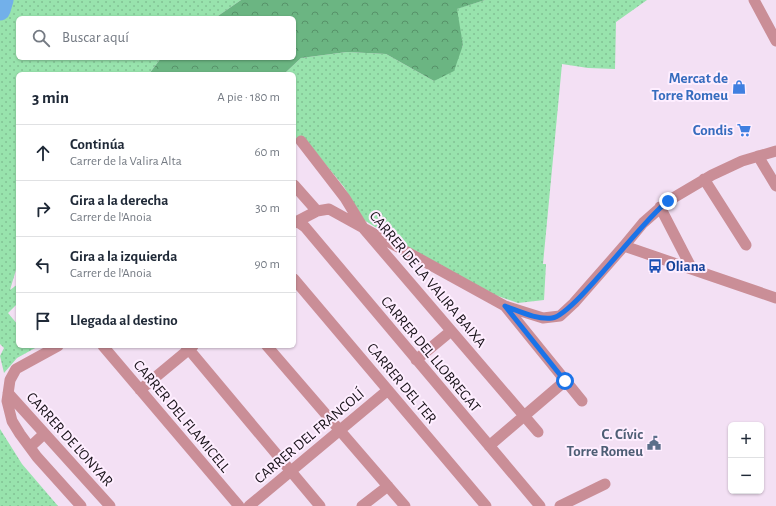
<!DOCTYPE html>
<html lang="es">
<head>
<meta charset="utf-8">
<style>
  body { margin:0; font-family:"Alegreya Sans",sans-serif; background:#f6f6f7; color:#1f2937 }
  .controls { position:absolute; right:12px; bottom:12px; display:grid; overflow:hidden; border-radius:6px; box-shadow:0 1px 3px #0004 }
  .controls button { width:36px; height:36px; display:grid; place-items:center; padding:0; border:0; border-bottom:1px solid #e0e1e3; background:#fff; color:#1f2937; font:20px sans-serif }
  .stop { position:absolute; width:12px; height:12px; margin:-9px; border:3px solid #1a73e8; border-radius:50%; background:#fff }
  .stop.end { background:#1a73e8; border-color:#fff; box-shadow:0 1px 4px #0008 }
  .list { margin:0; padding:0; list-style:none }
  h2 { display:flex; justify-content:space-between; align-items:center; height:52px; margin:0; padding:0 16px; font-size:17px }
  h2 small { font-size:13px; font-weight:400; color:#747a83 }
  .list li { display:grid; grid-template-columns:26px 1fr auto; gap:12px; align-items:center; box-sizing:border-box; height:56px; padding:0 16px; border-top:1px solid #e0e1e3 }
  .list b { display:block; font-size:15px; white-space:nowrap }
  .list p { margin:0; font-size:13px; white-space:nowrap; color:#747a83 }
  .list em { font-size:13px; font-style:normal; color:#747a83 }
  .icon { flex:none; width:22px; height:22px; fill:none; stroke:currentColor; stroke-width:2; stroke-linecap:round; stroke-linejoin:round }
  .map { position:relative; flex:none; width:776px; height:506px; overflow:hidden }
  .search { position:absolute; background:#fff; box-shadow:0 1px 3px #0004; left:16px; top:16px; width:280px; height:44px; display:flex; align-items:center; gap:10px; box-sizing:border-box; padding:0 14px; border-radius:6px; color:#747a83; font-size:15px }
  .panel { position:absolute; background:#fff; box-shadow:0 1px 3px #0004; left:16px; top:72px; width:280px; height:276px; border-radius:6px }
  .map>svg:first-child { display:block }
</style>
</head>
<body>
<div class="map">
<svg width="776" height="506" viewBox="0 0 776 506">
  <defs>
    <pattern id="green-dots" width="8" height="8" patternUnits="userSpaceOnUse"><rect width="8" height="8" fill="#98e3ad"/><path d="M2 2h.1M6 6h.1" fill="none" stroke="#82c294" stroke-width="1.8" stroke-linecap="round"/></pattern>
    <pattern id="forest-crowns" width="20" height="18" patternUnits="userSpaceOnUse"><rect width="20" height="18" fill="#6bb582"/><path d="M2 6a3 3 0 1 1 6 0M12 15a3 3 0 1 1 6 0" fill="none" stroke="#579269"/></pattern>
  </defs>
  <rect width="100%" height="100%" fill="#f3e0f4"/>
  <path fill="url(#green-dots)" d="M0,0H241L215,18H18V58H161L149,74H18V263L10,290L18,284V303L8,313L18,325V346L37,347L17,358L4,373L0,356L4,348L0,344Z
    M485,0H647L616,22L615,69L588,68L562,64L543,264H546L544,300L518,303L495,295L431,262L364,220L344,187L309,144L294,138V74H284L301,58L347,52L386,54L434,81L463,46L456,9Z
    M0,429L22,464L58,506H0Z"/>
  <path fill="url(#forest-crowns)" d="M241,0H485L457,9L463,45L454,71L434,81L386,54L347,52L301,58L284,74H149L161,58H294V18H215Z"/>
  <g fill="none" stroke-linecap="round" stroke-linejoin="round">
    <path stroke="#72b0ea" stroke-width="21" d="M0,10L3,0"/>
    <path stroke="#ca8e97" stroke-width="11" d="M754,0L776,41
      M301,141L345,198L364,229L538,432
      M758,156L776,186
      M704,179L746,245
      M294,185L317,211
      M660,207L692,269
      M298,222L305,227L540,506
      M294,223L317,211L329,209L505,306L543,318L560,316L574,303L624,246L776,298
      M624,246L643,223L668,201L712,175L742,161L776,151
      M294,279L486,506
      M505,306L582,401
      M58,346L16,369L10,380L7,401L12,421L20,434L37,457L81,506
      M103,346L239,506
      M186,346L320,506
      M267,346L405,506
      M416,360L451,331
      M140,390L193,346
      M8,393L110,506
      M489,446L565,381
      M30,447L44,434
      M249,506L388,390
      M362,506L388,486
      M560,506L605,484"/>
  </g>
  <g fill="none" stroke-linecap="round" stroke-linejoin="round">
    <path stroke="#1a73e8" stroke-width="5" d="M565,381L505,306C519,311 537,320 552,318C574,315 641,221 668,201"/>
  </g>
  <defs>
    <symbol id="shop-bare" viewBox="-9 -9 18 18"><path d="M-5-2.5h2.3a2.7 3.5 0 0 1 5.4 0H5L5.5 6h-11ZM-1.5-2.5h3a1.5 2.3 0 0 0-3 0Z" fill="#3f7fe0" stroke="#feeeff" stroke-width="2.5" paint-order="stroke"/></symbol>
    <symbol id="supermarket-bare" viewBox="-9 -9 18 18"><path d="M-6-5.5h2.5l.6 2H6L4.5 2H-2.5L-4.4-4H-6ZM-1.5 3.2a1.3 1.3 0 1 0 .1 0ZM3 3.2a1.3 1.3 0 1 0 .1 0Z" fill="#3f7fe0" stroke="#feeeff" stroke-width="2.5" paint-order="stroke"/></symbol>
    <symbol id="bus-bare" viewBox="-9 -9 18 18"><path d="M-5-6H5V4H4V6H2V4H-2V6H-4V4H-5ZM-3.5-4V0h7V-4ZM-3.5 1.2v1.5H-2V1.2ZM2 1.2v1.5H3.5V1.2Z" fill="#1a4fb4" stroke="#feeeff" stroke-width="2.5" paint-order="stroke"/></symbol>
    <symbol id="civic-bare" viewBox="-9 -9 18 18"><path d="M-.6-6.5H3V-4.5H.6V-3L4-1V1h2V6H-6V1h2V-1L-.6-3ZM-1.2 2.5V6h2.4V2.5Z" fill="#5c6f8a" stroke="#feeeff" stroke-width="2.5" paint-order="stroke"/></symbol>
  </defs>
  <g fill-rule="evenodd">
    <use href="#shop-bare" x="729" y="77" width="20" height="20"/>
    <use href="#supermarket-bare" x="734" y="120" width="20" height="20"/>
    <use href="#bus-bare" x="645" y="256" width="20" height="20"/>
    <use href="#civic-bare" x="644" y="433" width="20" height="20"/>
  </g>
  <g text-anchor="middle" stroke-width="4" stroke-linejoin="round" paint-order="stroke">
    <g font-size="15" font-weight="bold" fill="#366cbe" stroke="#feeeff" text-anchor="end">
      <text x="728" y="83">Mercat de<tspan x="728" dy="17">Torre Romeu</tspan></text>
      <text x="733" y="135">Condis</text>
    </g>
    <g font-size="15" font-weight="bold" fill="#164399" stroke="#feeeff" text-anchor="start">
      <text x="666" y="271">Oliana</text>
    </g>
    <g font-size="15" fill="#171118" stroke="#feeeff">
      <text transform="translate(428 279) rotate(50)" y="5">CARRER DE LA VALIRA BAIXA</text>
      <text transform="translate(431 354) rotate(50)" y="5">CARRER DEL LLOBREGAT</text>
      <text transform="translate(402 383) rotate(50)" y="5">CARRER DEL TER</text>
      <text transform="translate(182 416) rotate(50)" y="5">CARRER DEL FLAMICELL</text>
      <text transform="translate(309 436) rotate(-40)" y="5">CARRER DEL FRANCOLÍ</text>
      <text transform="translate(70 439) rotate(48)" y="5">CARRER DE L'ONYAR</text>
    </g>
    <g font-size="15" font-weight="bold" fill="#4e5e75" stroke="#feeeff" text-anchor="end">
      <text x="643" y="439">C. Cívic<tspan x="643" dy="17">Torre Romeu</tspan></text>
    </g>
  </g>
</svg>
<div class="controls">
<button>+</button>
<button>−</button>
</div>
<div class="stop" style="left:565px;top:381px"></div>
<div class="stop end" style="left:668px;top:201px"></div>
<div class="search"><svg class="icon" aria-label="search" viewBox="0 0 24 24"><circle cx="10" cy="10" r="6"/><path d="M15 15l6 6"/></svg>Buscar aquí</div>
<section class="panel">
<h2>3 min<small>A pie · 180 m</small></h2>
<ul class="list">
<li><svg class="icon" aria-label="ahead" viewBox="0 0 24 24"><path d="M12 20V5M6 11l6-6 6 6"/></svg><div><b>Continúa</b><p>Carrer de la Valira Alta</p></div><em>60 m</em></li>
<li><svg class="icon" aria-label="right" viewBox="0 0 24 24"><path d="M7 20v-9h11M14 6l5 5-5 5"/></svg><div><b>Gira a la derecha</b><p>Carrer de l'Anoia</p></div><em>30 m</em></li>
<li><svg class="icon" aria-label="left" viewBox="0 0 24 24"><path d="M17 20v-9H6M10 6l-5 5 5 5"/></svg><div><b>Gira a la izquierda</b><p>Carrer de l'Anoia</p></div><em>90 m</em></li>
<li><svg class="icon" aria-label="arrive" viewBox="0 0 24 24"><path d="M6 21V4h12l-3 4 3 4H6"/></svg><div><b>Llegada al destino</b></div></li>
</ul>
</section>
</div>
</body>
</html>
